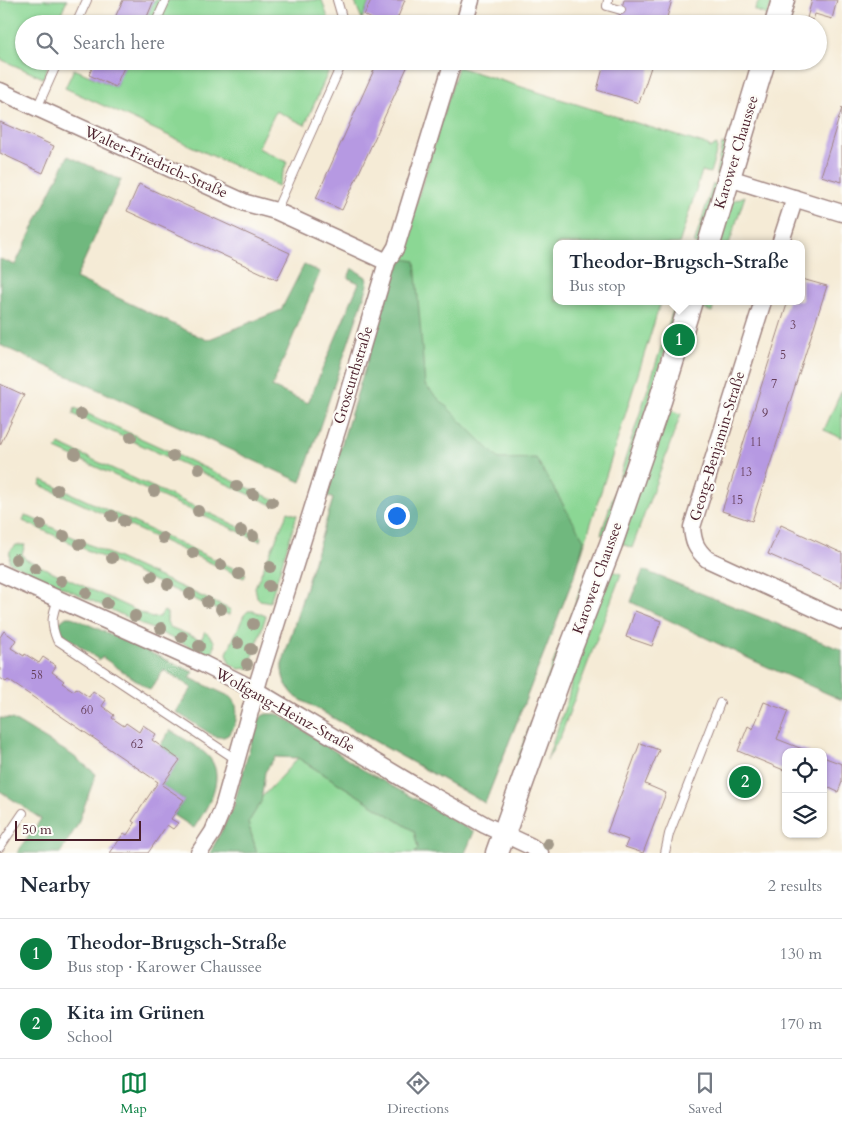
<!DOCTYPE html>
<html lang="en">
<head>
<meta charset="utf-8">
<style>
  body { margin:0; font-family:Cardo,serif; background:#f2f2f3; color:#1f2937 }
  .controls { position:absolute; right:15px; bottom:15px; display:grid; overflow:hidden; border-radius:10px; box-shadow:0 1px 4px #0004 }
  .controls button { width:45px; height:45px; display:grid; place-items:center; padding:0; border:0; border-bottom:1px solid #e0e1e3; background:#fff; color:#1f2937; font:25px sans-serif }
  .scale { position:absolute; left:15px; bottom:12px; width:126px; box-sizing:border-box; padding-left:5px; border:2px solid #4a1f2b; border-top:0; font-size:14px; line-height:18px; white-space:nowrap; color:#4a1f2b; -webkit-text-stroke:4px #fdfcf7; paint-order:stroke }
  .you { position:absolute; left:396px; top:515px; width:18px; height:18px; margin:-12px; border:4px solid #fff; border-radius:50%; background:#1a73e8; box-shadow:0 0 0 8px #1a73e833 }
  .badge { display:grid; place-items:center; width:32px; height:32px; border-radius:50%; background:#0b8043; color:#fff; font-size:16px; font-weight:700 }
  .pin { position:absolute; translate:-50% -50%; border:2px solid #fff; box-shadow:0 1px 5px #0006 }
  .popup { position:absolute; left:553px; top:240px; width:252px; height:65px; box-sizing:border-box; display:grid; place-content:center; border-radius:10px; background:#fff; filter:drop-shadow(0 1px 4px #0005); font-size:16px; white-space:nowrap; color:#747a83 }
  .popup b { font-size:19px; color:#1f2937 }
  .popup::after { content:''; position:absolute; left:50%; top:100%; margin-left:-10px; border:10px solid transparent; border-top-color:#fff }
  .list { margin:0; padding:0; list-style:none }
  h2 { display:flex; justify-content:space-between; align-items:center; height:65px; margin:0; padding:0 20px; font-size:21px }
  h2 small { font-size:16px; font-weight:400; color:#747a83 }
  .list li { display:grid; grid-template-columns:32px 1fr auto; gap:15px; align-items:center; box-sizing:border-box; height:70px; padding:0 20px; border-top:1px solid #e0e1e3 }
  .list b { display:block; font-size:19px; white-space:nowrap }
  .list p { margin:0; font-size:16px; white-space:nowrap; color:#747a83 }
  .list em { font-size:16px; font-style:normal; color:#747a83 }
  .icon { flex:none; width:28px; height:28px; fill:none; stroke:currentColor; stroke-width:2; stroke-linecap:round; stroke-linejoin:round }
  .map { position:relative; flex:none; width:842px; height:853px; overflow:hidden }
  .search { position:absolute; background:#fff; box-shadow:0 1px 4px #0004; left:15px; right:15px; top:15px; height:55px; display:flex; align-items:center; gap:12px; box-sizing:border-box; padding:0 18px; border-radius:28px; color:#747a83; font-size:19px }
  .sheet { height:205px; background:#fff }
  nav { display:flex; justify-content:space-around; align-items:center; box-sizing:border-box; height:70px; border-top:1px solid #e0e1e3; background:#fff; font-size:14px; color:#747a83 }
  nav a { display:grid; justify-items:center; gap:2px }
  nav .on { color:#0b8043 }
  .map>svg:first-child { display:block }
</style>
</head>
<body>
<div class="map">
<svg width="842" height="853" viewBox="0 0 842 853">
  <rect width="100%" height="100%" fill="#fdfcf7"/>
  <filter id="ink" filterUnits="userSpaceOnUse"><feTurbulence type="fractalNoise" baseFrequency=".02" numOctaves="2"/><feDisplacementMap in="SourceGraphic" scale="10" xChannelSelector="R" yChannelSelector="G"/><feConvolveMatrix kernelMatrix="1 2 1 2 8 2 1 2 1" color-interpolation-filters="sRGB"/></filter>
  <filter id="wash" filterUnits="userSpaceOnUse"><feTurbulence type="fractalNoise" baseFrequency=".0096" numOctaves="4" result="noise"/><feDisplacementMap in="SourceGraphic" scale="20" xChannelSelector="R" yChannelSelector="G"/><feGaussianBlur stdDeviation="1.12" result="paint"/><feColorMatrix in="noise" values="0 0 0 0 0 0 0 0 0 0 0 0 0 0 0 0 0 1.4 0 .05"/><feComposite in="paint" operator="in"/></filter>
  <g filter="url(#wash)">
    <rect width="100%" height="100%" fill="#f5ebd6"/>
    <path fill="#8bd794" stroke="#6a7b60" d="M0,0H67L56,24H24V61H50L43,78L0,59Z
      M154,0H322L330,24H144Z
      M354,0H370L362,19Z
      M760,0H773L767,15L754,10Z
      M127,61H330V68L305,125L276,111L258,148L287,162L278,186L65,88L74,69L115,87Z
      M458,67L710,146L709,148L717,145V150L710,173L702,171L679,244H556V301H661L576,571L485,803L296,697C286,686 282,680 282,665L333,499L326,495Z
      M722,144L729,146L720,177L716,176V172Z
      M713,184L717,185L699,244H694Z
      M745,196L729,244H718L730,202Z
      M676,301H681L606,535L601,534Z
      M700,301H715L712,312L698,307Z
      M841,392H842V438L824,430Z
      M75,408L277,501L275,506L73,414Z
      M670,410L681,414L632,548L620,543L656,439Z
      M59,444L261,537L260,541L56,449Z
      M42,480L246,574L244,578L40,485Z
      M288,512L297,515L270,602L260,600L257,597L255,587Z
      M25,515L231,610L229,615L23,521Z
      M16,545H25L22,554L25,559L152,618L159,617L164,611L167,613V622L170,627L199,639L202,638L205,631L214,641C215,647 214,651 210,656L9,562L10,551Z
      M591,561L595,562L515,773H513L523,744Z
      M610,570L621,574L561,735L547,760L568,698L577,655Z
      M248,611H254L266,616L249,668L239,669L229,663L227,653L244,615Z
      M298,758L414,831L418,849L415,853H257L248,823L262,797Z"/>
    <path fill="#70b87e" stroke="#5d6c54" d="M68,156L121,180L76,278L207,340L281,310L304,265L320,272L272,387L308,403L359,283L348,278L352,268L366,277L368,285L301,482L0,345V259L15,265Z
      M399,258L415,261L425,385L499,459L536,458L584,540L576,571L485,803L296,697C286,686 282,680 282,665L333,499L326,495Z
      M643,570L842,650V700L752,660L631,602Z
      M66,617H72L193,672L190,678L231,697C241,705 237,731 226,736C222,738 218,737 214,736L176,712L192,688L164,670L150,690L102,657L99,660L62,633L59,627L60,622Z
      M266,714H276L281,715L360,768L474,832L465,853H415L418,848L414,831L298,758L275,757L265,772L261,802L248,823L257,853H210L233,808L257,722L262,716Z
      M0,718L12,719L72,755L96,774L77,826L60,853H17L41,819L0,791Z
      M170,730C182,738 196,745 206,754C229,775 207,808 194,828L174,815L184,800L162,785L180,760L160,746Z"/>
    <g id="blocks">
      <path fill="#b699e2" d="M123,0H154L144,24H112Z
        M371,0H405L395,24H382L364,15Z
        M624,0H672L665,24H617Z
        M812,0H837L832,19L815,14L813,20L807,18Z
        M95,61H127L115,87L89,75Z
        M378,61H410L342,210L316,198Z
        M605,61H653L639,103L597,90Z
        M842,108V182L821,176Z
        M0,122L54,146L43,173L0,153Z
        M139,184L290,253L277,280L127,211Z
        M802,279L827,286L752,521L722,511L788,301H802Z
        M0,384L24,395L0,445Z
        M781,525L842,553V587L768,554Z
        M635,611L661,621L652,646L626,637Z
        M4,631L16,640L11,648L24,656L25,654L39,663L43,657L46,659L56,666L52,672L64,681L62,683L74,691L76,688L89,697L93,691L106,700L102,706L114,715L112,718L124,726L126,723L139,732L143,725L156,734L152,740L180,760L162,785L184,800L171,819L178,823L173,829L167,825L148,853H110L124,833L127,835L135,823L132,821L158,782L8,680L6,682L0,678V637Z
        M764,702L788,711L777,739L810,752H786V771L738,751L748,726L753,729Z
        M640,743L659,750L645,784L666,793L643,853L625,847L628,840L607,832Z
        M823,757L842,764V782L838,792L823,785Z"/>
    </g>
  </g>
  <g filter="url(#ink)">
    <use href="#blocks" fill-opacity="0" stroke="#a08580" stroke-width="1"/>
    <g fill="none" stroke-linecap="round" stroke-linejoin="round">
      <defs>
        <path id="service" d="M337,0L344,24
          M608,0L607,6L621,10
          M76,24L87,0
          M155,24L166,0
          M37,108L58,61
          M276,211L343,61
          M58,599C52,616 50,623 57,640L237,760
          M0,847L23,813
          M665,853L669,834L720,703"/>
        <path id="minor" d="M464,24L471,0
          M0,91L246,203L276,211L387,262
          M729,178L842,213
          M780,244L795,198
          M763,301L692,527C693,542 696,549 707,559L842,621
          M0,573L203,664L255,690L412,784L485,825L530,846L540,853
          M199,853L213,832L223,808L259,679L340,421L387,262L396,247L453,61"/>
        <path id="secondary" d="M776,24L783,0
          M709,244L764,61
          M497,853L562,671L611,544L660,401L691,301"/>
      </defs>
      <use href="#service" stroke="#a08580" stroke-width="10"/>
      <use href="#minor" stroke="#a08580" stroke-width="19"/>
      <use href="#secondary" stroke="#a08580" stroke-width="25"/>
      <use href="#service" stroke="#fff" stroke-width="8"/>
      <use href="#minor" stroke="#fff" stroke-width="16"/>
      <use href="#secondary" stroke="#fff" stroke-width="22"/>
    </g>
    <g fill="#a29989">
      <circle cx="81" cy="414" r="6"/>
      <circle cx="131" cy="437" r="6"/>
      <circle cx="75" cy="454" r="6"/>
      <circle cx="173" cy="456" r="6"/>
      <circle cx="199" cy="469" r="6"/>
      <circle cx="237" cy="486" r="6"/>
      <circle cx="57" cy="490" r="6"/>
      <circle cx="154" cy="491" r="6"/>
      <circle cx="253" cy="494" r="6"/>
      <circle cx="272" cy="502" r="6"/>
      <circle cx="198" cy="511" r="6"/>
      <circle cx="112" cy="516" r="6"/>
      <circle cx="124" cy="521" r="6"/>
      <circle cx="41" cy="525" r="6"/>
      <circle cx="241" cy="531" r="6"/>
      <circle cx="64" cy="536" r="6"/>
      <circle cx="253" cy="536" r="6"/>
      <circle cx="163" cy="538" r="6"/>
      <circle cx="80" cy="544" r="6"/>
      <circle cx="193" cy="553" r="6"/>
      <circle cx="112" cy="558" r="6"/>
      <circle cx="16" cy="559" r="6"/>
      <circle cx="221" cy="565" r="6"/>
      <circle cx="270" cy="567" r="6"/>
      <circle cx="35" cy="569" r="6"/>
      <circle cx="239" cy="574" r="6"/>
      <circle cx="152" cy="576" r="6"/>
      <circle cx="61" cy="581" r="6"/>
      <circle cx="168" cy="584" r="6"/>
      <circle cx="269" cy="586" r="6"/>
      <circle cx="86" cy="593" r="6"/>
      <circle cx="190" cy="594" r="6"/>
      <circle cx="207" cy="602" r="6"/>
      <circle cx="107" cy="603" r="6"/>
      <circle cx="221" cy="609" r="6"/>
      <circle cx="135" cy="616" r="6"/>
      <circle cx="253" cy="624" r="6"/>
      <circle cx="161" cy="628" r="6"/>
      <circle cx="182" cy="637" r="6"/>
      <circle cx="238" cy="643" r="6"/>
      <circle cx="199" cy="646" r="6"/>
      <circle cx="251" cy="649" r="6"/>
      <circle cx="247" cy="664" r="6"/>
      <circle cx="548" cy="844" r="6"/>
    </g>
  </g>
  <g text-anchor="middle" stroke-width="4.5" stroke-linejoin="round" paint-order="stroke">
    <g font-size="12" fill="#653e59">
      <text x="793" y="329">3</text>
      <text x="783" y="359">5</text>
      <text x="774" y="388">7</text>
      <text x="765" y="417">9</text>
      <text x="756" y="446">11</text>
      <text x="746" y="476">13</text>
      <text x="737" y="504">15</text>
      <text x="37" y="679">58</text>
      <text x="87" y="714">60</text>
      <text x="137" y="748">62</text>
    </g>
    <g font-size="15" fill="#4a1f2b" stroke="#fdfcf7">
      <text transform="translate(736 152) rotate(-73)" y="5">Karower Chaussee</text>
      <text transform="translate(156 162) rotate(24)" y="5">Walter-Friedrich-Straße</text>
      <text transform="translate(353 375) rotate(-73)" y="5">Groscurthstraße</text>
      <text transform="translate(717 446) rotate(-73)" y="5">Georg-Benjamin-Straße</text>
      <text transform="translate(597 578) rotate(-70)" y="5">Karower Chaussee</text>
      <text transform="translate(285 710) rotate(29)" y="5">Wolfgang-Heinz-Straße</text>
    </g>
  </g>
</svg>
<div class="controls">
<button><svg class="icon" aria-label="locate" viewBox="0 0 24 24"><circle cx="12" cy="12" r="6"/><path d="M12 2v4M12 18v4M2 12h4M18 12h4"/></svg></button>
<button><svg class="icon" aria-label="layers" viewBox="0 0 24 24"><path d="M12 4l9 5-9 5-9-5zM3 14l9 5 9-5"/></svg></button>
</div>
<div class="scale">50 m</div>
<div class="you"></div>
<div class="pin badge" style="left:679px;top:340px">1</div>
<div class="popup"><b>Theodor-Brugsch-Straße</b>Bus stop</div>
<div class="pin badge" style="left:745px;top:782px">2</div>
<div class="search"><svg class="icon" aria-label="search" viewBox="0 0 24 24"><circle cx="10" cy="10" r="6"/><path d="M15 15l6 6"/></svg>Search here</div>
</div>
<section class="sheet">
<h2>Nearby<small>2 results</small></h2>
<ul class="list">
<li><span class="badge">1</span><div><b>Theodor-Brugsch-Straße</b><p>Bus stop · Karower Chaussee</p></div><em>130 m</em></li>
<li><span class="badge">2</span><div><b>Kita im Grünen</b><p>School</p></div><em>170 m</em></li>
</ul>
</section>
<nav>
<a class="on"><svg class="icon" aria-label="map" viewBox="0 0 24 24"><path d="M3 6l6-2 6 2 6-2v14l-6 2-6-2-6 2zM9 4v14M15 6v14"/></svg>Map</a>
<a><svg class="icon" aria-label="directions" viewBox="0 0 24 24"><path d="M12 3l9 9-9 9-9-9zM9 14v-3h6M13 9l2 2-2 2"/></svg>Directions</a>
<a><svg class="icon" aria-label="saved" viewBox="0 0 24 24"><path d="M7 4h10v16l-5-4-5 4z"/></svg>Saved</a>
</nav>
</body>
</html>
